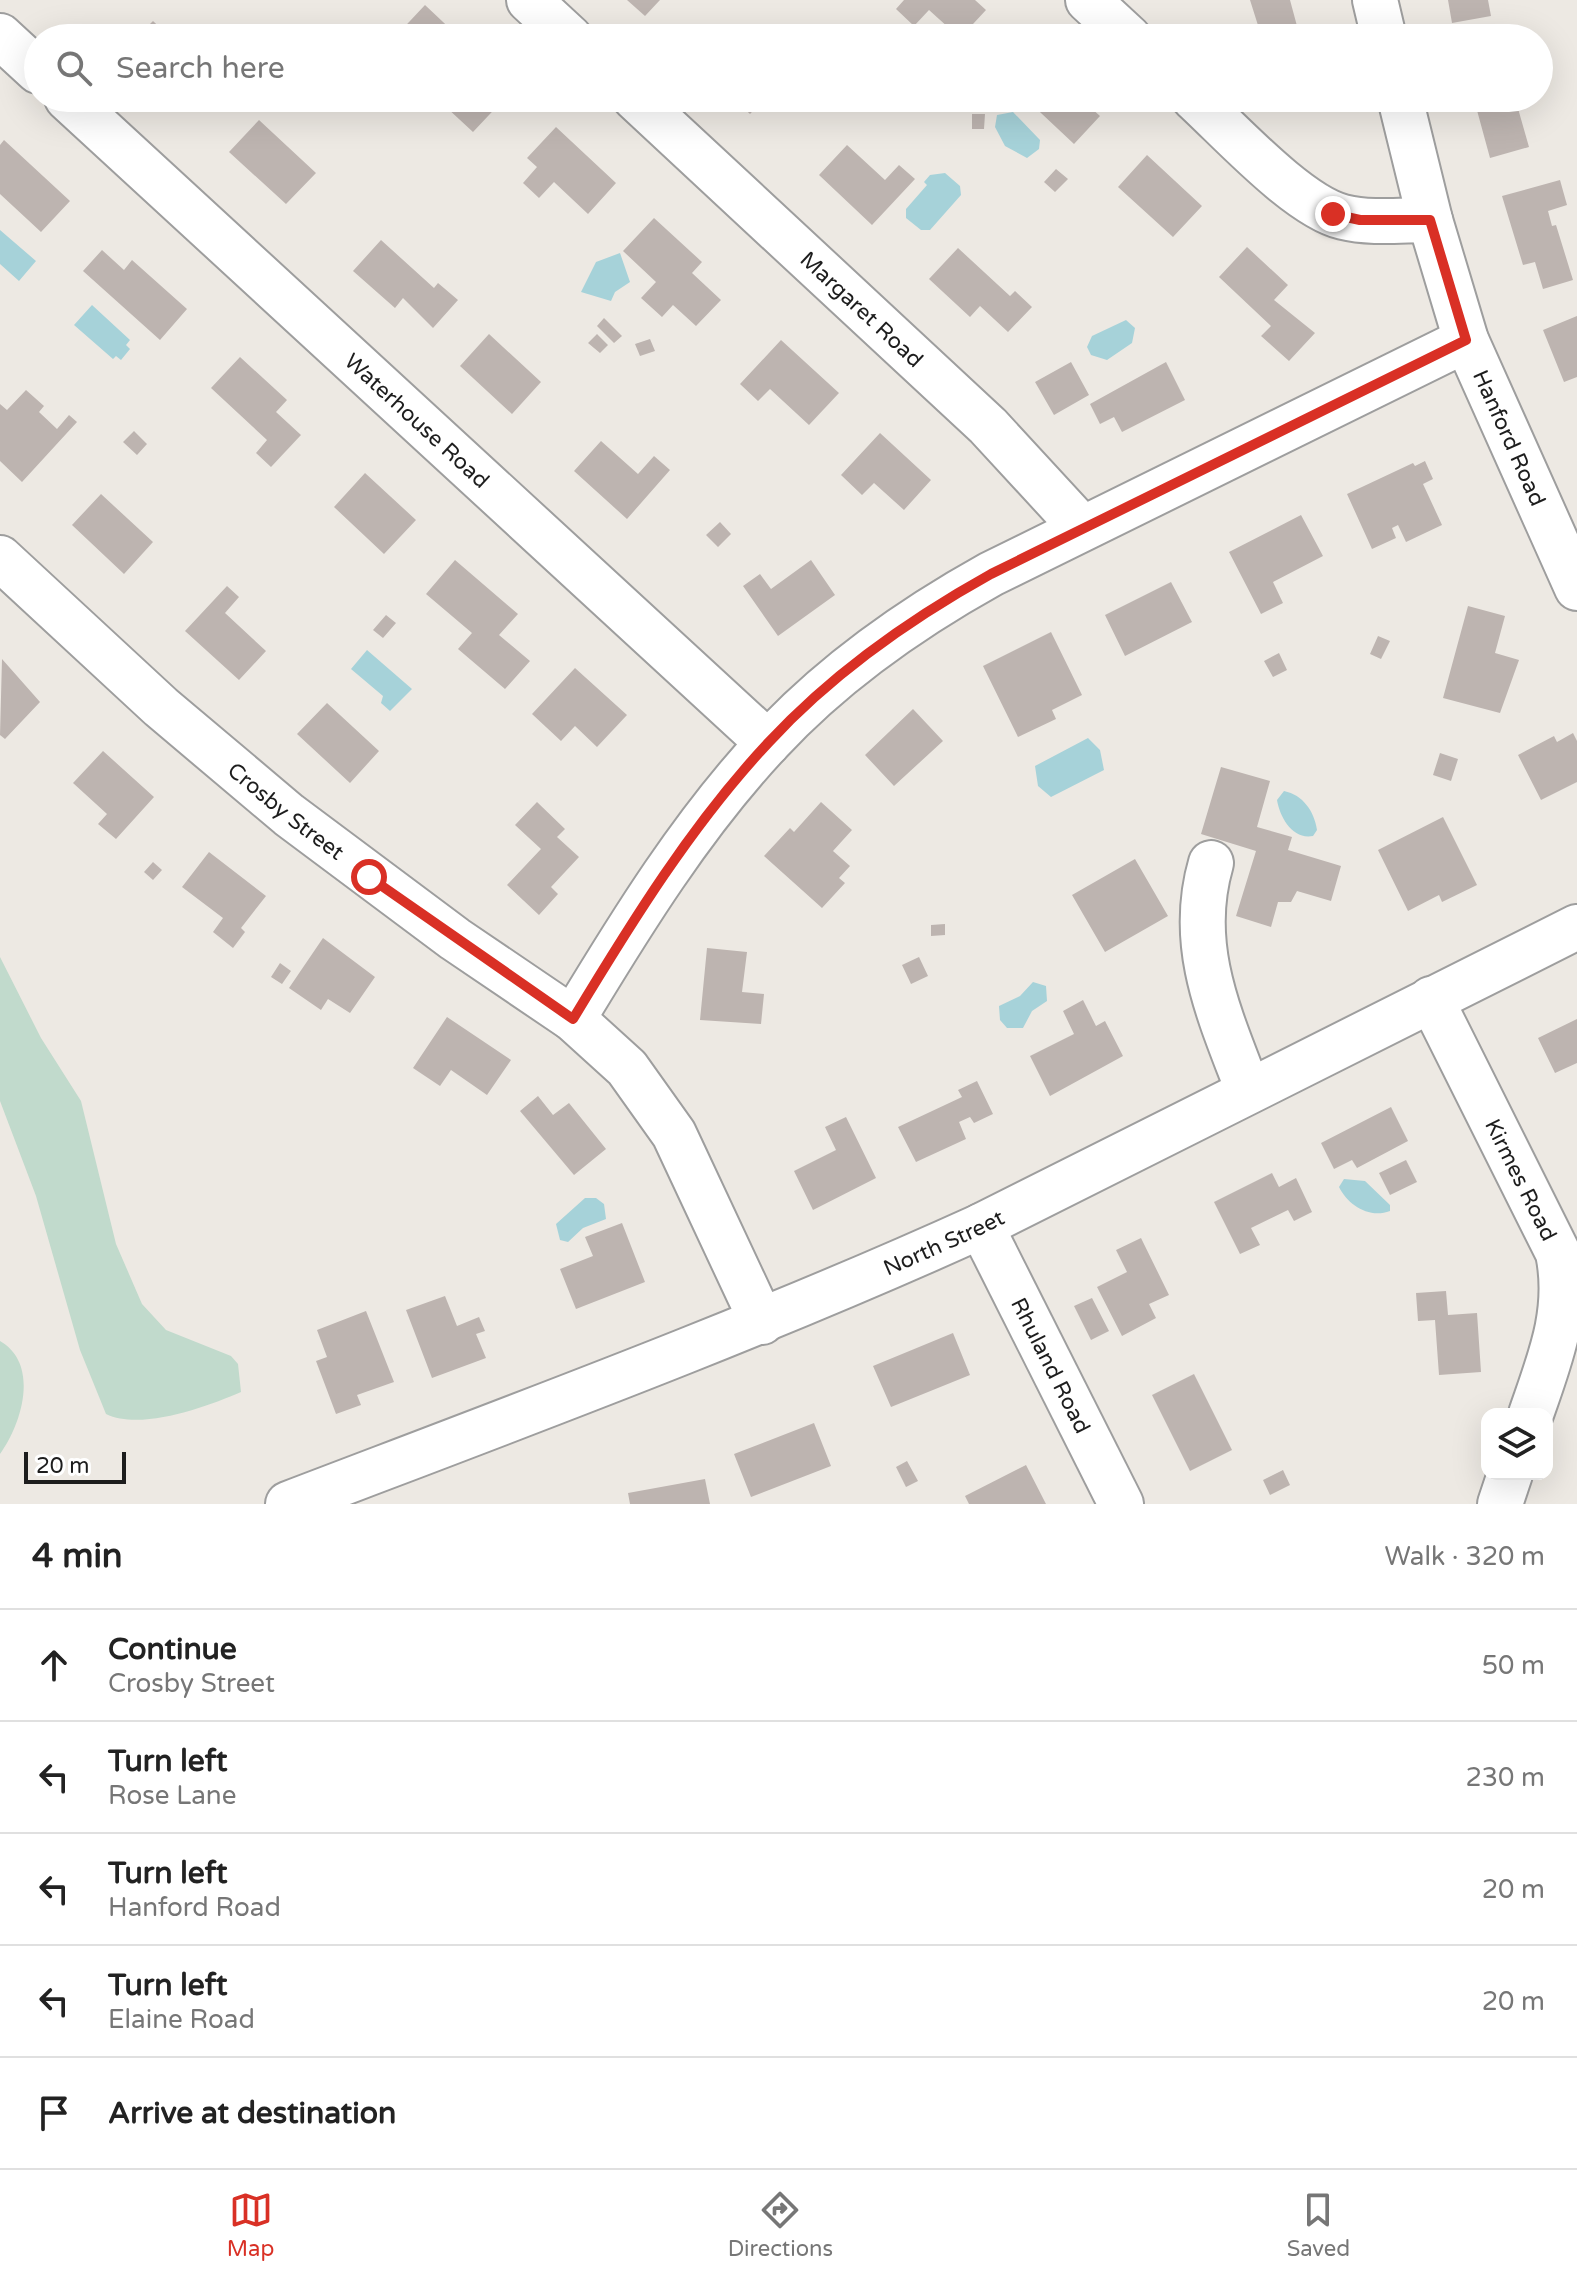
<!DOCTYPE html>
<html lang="en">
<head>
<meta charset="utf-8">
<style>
  body { margin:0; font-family:"Varela Round",sans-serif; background:#f2f2f2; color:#222 }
  .controls { position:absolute; right:24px; bottom:24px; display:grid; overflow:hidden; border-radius:16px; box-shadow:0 8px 32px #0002 }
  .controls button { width:72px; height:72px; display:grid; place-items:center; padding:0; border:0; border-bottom:2px solid #e0e0e0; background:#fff; color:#222; font:40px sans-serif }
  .scale { position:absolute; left:24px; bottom:20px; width:102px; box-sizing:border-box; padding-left:8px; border:4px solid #1d1d1d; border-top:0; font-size:22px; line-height:28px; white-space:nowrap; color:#1d1d1d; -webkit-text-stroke:6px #fff; paint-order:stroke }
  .stop { position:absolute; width:24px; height:24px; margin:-18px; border:6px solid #d93025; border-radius:50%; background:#fff }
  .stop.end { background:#d93025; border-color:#fff; box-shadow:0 2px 8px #0008 }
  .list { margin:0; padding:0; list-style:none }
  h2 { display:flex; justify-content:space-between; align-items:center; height:104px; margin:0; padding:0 32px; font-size:34px }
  h2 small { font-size:26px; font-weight:400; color:#767676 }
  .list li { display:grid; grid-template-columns:52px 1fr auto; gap:24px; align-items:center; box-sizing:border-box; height:112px; padding:0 32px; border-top:2px solid #e0e0e0 }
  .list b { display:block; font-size:30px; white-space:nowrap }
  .list p { margin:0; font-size:26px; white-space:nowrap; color:#767676 }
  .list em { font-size:26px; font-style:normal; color:#767676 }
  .icon { flex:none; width:44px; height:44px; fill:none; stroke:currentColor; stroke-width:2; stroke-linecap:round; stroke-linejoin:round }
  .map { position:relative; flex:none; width:1577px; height:1504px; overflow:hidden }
  .search { position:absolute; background:#fff; box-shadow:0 8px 32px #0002; left:24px; right:24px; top:24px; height:88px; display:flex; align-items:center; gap:20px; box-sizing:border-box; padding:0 28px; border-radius:44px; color:#767676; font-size:30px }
  .sheet { height:664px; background:#fff }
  nav { display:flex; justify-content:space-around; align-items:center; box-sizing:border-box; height:112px; border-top:2px solid #e0e0e0; background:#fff; font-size:22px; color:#767676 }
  nav a { display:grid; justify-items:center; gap:4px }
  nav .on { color:#d93025 }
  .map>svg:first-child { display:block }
</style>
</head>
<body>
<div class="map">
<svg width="1577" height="1504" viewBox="0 0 1577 1504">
  <rect width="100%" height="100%" fill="#ede9e3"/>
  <path fill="#c1dacc" d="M0,957L41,1038L81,1101L116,1244L142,1304L166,1330L231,1356L238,1364L241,1392C206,1407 141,1431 106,1414L80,1350L36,1196L0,1101Z
    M0,1341C40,1364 22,1424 0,1454Z"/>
  <path fill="#a6d2d9" d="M1013,112L1040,140L1039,149L1027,158L1005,146L995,127L997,115Z
    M945,173L960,186L961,195L930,230H921L906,218V209L927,185L924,182L930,175Z
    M0,230L36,261L19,281L0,264Z
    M620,253L630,282L615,292L611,301L581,292L596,262Z
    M92,305L130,340L126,345L130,349L121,360L116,356L113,359L74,325Z
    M1126,320L1135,328L1132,343L1107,360L1091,355L1087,347L1092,336Z
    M367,650L412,689L390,711L381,703L383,696L351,669Z
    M1088,738L1100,750L1104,770L1051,797L1038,786L1035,766Z
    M1284,791C1303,795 1314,811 1317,830L1313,836C1293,840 1280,818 1277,800Z
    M1033,982L1046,986L1047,1001L1032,1011L1023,1028H1007L1000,1020L999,1006L1020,996Z
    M1344,1179L1365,1181L1390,1205V1211C1369,1219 1348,1205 1339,1187Z
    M585,1198H596L604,1204L606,1219L583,1228L568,1242L560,1240L556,1224Z"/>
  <path fill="#bdb4b0" d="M627,0H660L645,16Z
    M904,0H975L986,10L960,38L929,10L914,26L896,9Z
    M1250,0H1290L1297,26L1282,30L1284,38H1262Z
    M1448,0H1488L1491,16L1452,23Z
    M425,5L460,38H394Z
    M153,21L171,38H136Z
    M454,98H505L473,132L446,107Z
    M733,98H765L750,114Z
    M1025,98H1080L1100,116L1074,144Z
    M1488,98H1515L1529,147L1490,158L1475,103Z
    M972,114H985L984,129H972Z
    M259,120L316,173L286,204L229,152Z
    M556,127L616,183L588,214L554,182L539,198L523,183L537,167L527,158Z
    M4,140L70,201L41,232L0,194V145Z
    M847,145L885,180L899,165L915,179L872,225L819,175Z
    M1147,155L1202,206L1173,237L1118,187Z
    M1056,169L1068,179L1055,192L1044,182Z
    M1560,180L1567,205L1548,211L1552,226L1556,225L1573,280L1543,289L1535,262L1523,265L1502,196Z
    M654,218L702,262L692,273L721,300L696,326L673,305L662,317L641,298L656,282L623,251Z
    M381,240L434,288L438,283L458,300L433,328L403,298L395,308L353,271Z
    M1247,247L1288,285L1274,300L1315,333L1289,361L1261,336L1271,326L1219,277Z
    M958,248L1010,296L1015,291L1032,307L1008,332L980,306L970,317L929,279Z
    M102,250L124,270L132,260L187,309L160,340L83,271Z
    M1577,316V377L1564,382L1543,330Z
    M604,318L622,336L614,343L597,326Z
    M489,334L541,382L512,414L460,366Z
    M597,334L608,345L600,353L588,343Z
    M650,339L655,351L640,356L635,344Z
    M781,340L839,393L809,425L770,389L758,401L740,384Z
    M240,357L287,400L276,412L301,435L271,467L256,453L267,440L211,388Z
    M1071,362L1089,395L1054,415L1035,382Z
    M1166,362L1185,400L1122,432L1114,417L1100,424L1090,404Z
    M26,390L44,406L39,412L57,429L69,415L77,422L22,482L0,461V404L7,410Z
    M134,431L147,444L137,455L123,442Z
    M880,433L931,480L904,510L874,483L862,495L841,475Z
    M601,441L638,474L654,456L670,470L627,519L574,471Z
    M1425,461L1433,479L1423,484L1442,525L1406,542L1398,525L1392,528L1396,538L1372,549L1347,494L1413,463L1415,466Z
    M365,473L416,520L384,554L334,507Z
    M101,494L153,542L124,574L72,525Z
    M1301,515L1323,556L1273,582L1283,603L1261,614L1229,552Z
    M720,522L731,534L718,547L706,535Z
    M455,560L518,614L499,635L530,661L505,689L458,649L472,633L426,594Z
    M811,560L835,595L778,636L743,586L760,574L771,589Z
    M1171,582L1192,622L1125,656L1105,615Z
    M227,586L239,597L225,613L266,651L239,680L185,631Z
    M1468,606L1505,616L1495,653L1519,660L1500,713L1443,698Z
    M386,615L396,623L383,638L373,630Z
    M1051,632L1082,695L1052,710L1056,719L1018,737L983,666Z
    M1378,636L1390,641L1381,659L1370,654Z
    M1279,653L1287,670L1273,677L1264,661Z
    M2,659L40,702L5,739L0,735Z
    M575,668L627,715L597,747L575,726L561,741L532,714Z
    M327,703L379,751L350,783L297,734Z
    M913,709L943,741L894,786L865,755Z
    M1573,733L1577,741V782L1541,800L1518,755L1554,736L1557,742Z
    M103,751L154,797L116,839L98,824L107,814L73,783Z
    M1440,753L1458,759L1451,781L1433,775Z
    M1221,767L1270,781L1257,827L1292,837L1288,850L1341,866L1331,901L1297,891L1291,902H1278L1271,927L1236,916L1256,851L1201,834Z
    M537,802L565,829L557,837L579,857L551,887L558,894L539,915L507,885L541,849L515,825Z
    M821,802L852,830L833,851L850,866L839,878L845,883L822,908L764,856L790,828L794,832Z
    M1443,817L1477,885L1442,902L1439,895L1408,911L1378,850Z
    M209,852L266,896L241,928L245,932L233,948L213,932L223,918L182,887Z
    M1135,859L1168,916L1105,952L1072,895Z
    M153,862L162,870L153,880L144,872Z
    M945,924V935L931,936V925Z
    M323,938L375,977L350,1013L328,999L321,1010L289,988Z
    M707,948L747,952L742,992L764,994L761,1024L700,1020Z
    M919,957L928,976L911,984L902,965Z
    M280,963L291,971L282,984L271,977Z
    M1083,1000L1096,1026L1105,1021L1123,1056L1050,1096L1030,1056L1074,1034L1063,1011Z
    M447,1017L511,1060L487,1095L451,1070L440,1086L413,1068Z
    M1577,1019V1063L1555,1073L1538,1038Z
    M977,1081L993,1114L974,1123L970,1117L959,1122L966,1139L916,1162L898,1127L962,1097L958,1090Z
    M538,1096L553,1115L569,1103L606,1149L574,1175L520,1111Z
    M1391,1107L1408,1141L1357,1168L1352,1160L1334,1169L1321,1143Z
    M846,1117L876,1178L813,1210L794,1171L836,1150L825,1127Z
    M1406,1160L1417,1182L1390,1195L1379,1173Z
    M1272,1173L1279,1187L1296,1178L1312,1212L1294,1221L1288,1210L1251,1228L1260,1245L1240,1254L1214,1202Z
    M622,1223L645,1282L576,1309L560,1269L593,1256L585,1237Z
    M1141,1238L1169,1295L1149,1304L1156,1318L1122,1336L1097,1287L1127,1272L1116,1250Z
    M1446,1291L1448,1315L1477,1313L1481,1372L1439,1375L1435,1320L1418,1321L1416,1293Z
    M445,1296L457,1326L479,1317L485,1331L476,1334L486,1358L432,1378L406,1310Z
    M1092,1298L1109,1331L1091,1340L1074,1306Z
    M366,1311L394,1382L357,1395L361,1405L336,1414L316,1361L327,1357L317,1330Z
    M953,1333L970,1375L891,1407L873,1366Z
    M1194,1374L1232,1450L1190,1471L1152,1395Z
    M814,1423L831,1466L751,1497L734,1454Z
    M907,1461L918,1481L906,1487L896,1467Z
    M1026,1465L1046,1504H969L965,1496Z
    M1283,1470L1290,1485L1270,1495L1263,1480Z
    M705,1479L710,1504H630L628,1493Z"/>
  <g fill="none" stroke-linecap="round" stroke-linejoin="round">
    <defs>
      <g id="minor">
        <path d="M529,0L570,38"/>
        <path d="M1088,0L1129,38"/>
        <path d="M1375,0L1384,38"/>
        <path d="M0,36L38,71"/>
        <path id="s1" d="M67,98L768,743"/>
        <path id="s2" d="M635,98L988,426L1082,528"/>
        <path d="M1194,98C1230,131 1298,206 1343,217C1371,224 1402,220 1430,220"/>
        <path id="s3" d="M1400,98L1430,220L1466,340L1577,588"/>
        <path id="s4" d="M0,558L161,707L289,815L455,939L573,1019L627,1068L674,1134L762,1322"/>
        <path d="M1211,863C1187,945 1219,1014 1248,1090"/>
        <path id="s5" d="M1431,999L1558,1253C1570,1311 1550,1359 1531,1414"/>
        <path d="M573,1019C631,923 692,824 769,742C832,674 910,619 991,574L1466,340"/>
        <path id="s6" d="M981,1226L1121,1504"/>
        <path id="s7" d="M288,1504C521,1415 754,1329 981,1226L1577,927"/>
        <path d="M1500,1504L1510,1474"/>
      </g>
    </defs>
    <use href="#minor" stroke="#9e9e9e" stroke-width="48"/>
    <use href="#minor" stroke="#fff" stroke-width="44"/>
  </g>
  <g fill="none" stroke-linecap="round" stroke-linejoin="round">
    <path stroke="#d93025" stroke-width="10" d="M369,877L573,1019C631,923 692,824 769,742C832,674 910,619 991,574L1466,340L1430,220H1360L1333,214"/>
  </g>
  <g text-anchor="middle" stroke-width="8" stroke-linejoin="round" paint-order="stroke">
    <g font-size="22" fill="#1d1d1d" stroke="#fff">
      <text dy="8" stroke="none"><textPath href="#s2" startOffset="310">Margaret Road</textPath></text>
      <text dy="8" stroke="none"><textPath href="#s1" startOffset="476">Waterhouse Road</textPath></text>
      <text dy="8" stroke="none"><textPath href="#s3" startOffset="358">Hanford Road</textPath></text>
      <text dy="8" stroke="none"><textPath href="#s4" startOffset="382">Crosby Street</textPath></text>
      <text dy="8" stroke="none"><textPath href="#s5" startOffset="202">Kirmes Road</textPath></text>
      <text dy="8" stroke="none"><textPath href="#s7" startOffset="706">North Street</textPath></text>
      <text dy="8" stroke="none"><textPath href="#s6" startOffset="156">Rhuland Road</textPath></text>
    </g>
  </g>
</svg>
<div class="controls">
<button><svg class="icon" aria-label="layers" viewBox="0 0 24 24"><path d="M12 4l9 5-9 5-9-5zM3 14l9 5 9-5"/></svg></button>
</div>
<div class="scale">20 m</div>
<div class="stop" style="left:369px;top:877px"></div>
<div class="stop end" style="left:1333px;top:214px"></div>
<div class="search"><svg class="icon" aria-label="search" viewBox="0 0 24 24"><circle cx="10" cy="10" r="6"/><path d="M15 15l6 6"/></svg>Search here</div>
</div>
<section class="sheet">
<h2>4 min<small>Walk · 320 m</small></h2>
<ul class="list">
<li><svg class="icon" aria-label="ahead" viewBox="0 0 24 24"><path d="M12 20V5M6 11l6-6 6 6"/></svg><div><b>Continue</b><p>Crosby Street</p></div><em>50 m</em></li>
<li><svg class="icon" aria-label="left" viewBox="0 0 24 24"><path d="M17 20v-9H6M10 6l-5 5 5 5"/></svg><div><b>Turn left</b><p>Rose Lane</p></div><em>230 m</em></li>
<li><svg class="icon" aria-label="left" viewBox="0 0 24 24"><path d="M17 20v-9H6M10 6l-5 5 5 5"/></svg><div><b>Turn left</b><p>Hanford Road</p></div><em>20 m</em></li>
<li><svg class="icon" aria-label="left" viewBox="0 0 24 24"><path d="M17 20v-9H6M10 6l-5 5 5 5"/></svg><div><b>Turn left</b><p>Elaine Road</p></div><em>20 m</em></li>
<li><svg class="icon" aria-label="arrive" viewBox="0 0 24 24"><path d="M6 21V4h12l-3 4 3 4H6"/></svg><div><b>Arrive at destination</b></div></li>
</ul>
</section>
<nav>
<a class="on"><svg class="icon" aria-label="map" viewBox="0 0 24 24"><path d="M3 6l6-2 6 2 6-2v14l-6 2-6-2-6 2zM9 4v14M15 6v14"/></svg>Map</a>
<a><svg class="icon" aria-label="directions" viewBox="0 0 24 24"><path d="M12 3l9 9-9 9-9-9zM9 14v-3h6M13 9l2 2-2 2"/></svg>Directions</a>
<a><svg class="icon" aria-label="saved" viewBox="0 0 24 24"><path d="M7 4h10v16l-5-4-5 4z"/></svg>Saved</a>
</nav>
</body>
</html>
